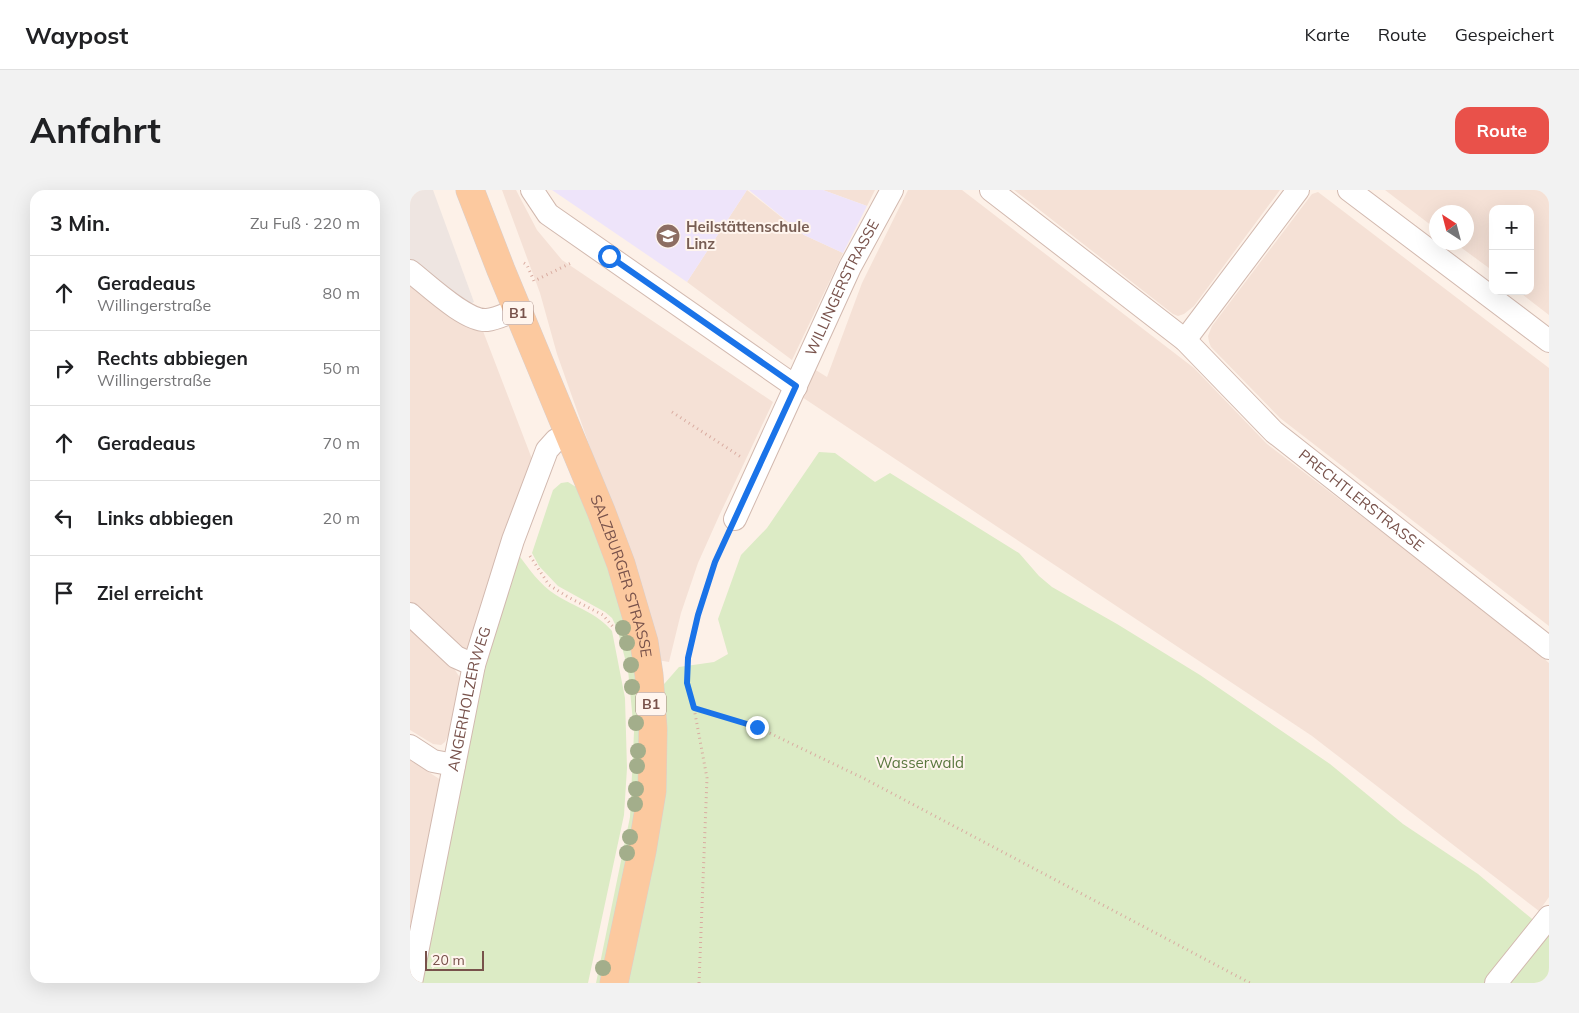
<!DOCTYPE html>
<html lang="de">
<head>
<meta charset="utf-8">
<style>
  body { margin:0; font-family:Mulish,sans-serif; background:#f2f2f2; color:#202124 }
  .controls { position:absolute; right:15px; top:15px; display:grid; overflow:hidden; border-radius:10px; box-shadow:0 5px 20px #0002 }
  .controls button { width:45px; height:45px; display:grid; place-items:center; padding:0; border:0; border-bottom:1px solid #e0e0e0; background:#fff; color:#202124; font:25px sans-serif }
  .compass { position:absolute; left:1019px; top:15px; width:45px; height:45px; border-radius:50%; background:#fff; box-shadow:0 5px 20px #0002; rotate:324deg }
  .scale { position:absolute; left:15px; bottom:12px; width:59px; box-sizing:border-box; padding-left:5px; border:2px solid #78524b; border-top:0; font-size:14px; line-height:18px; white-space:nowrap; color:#78524b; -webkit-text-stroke:4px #fff5ee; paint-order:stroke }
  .stop { position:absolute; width:15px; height:15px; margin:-11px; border:4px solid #1a73e8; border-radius:50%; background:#fff }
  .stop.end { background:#1a73e8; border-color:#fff; box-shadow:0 1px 5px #0008 }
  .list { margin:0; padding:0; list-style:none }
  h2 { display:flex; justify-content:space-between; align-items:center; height:65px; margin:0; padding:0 20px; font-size:21px }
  h2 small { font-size:16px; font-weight:400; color:#757577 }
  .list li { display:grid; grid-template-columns:32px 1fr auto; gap:15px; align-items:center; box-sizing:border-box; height:75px; padding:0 20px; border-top:1px solid #e0e0e0 }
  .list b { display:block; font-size:19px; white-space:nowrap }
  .list p { margin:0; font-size:16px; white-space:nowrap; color:#757577 }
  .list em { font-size:16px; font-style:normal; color:#757577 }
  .icon { flex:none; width:28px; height:28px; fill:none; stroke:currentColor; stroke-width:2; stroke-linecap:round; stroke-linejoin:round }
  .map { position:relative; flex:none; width:1139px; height:793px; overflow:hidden; border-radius:15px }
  header { display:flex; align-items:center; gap:30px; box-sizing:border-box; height:70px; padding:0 25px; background:#fff; border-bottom:1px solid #e0e0e0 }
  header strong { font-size:24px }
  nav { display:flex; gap:28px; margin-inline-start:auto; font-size:18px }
  .intro { display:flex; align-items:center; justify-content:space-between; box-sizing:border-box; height:120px; padding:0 30px }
  h1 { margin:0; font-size:35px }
  .button { padding:12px 22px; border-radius:15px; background:#e9514a; color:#fff; font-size:18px; font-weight:700 }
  main { display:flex; gap:30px; padding:0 30px }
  aside { flex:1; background:#fff; border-radius:15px; box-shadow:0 5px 20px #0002 }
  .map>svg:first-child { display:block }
</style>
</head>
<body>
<header>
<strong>Waypost</strong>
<nav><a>Karte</a><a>Route</a><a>Gespeichert</a></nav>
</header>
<div class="intro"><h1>Anfahrt</h1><a class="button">Route</a></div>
<main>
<aside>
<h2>3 Min.<small>Zu Fuß · 220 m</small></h2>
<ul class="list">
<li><svg class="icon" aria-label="ahead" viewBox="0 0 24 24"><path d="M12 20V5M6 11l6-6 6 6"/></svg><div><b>Geradeaus</b><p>Willingerstraße</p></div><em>80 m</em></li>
<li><svg class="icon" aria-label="right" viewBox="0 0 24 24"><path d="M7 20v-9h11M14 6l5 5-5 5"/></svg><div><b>Rechts abbiegen</b><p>Willingerstraße</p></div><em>50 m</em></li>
<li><svg class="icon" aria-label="ahead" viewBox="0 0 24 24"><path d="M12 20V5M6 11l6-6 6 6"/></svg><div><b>Geradeaus</b></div><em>70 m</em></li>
<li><svg class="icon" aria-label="left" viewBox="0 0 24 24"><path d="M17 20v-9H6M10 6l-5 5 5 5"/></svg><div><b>Links abbiegen</b></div><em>20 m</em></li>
<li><svg class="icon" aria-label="arrive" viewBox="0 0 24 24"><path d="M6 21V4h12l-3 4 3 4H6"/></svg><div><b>Ziel erreicht</b></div></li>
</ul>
</aside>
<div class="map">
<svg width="1139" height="793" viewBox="0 0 1139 793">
  <rect width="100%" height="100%" fill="#fdf1e8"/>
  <path fill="#f5e1d6" d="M92,0H106L127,40L152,70L363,212L309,326L288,373L271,423L259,472L247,470L198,308L147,164L130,103Z
    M337,0L394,45L433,63L382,170L277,92Z
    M413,0H465L457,16Z
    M498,0H552L784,178L857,254L1103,442L1139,473V707L1129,721L902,546L392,207L404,179L417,187L452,93Z
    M604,0H870L784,116L774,124L768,126L763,124Z
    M975,0H1139V125L1108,101H1120V19H1083V81L1045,53L1056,52V22H1026V39Z
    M908,2L1139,178V436L870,228L801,157L799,152L798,146L802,136L902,4Z
    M0,89L73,141L122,269L58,458L51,460L0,415Z
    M0,435L40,472L52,491L39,544L35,552L31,555L23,554L0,540Z
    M0,570L31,590L0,737Z"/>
  <path fill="#eee5e1" d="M0,0H23L64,112L58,115L0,69Z"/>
  <path fill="#eee4fa" d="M142,0H337L277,92Z
    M339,0H413L457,16L433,63L394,45Z"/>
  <path fill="#dcebc5" d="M409,262L425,263L465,292L480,283L609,363L629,386L642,397L707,434L790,485L920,574L993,634L1068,684L1139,743V793H212L248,501L269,477L304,472L318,464L308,429L331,365L357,338Z
    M158,292L166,297L175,312L216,432L227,483L232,532L226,643L194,793H186L220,627L224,542L218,480L207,438L202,428L195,422L148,396L129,376L122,363L143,300L151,293Z
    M108,364C119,379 130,395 146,405C165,417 187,423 202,441L215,508L217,578L214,625L178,793H10L77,460Z"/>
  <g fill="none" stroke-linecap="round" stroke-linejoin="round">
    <defs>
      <g id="minor">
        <path d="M122,0L138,24L386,197"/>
        <path id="s1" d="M581,0L775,150L864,242L1139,458"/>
        <path d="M939,0L1139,151"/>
        <path d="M0,81C17,94 56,132 77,130C87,129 98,123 107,120"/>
        <path d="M775,150L888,0"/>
        <path id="s2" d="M325,329L440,77L482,0"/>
        <path d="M0,424L46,467L64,475"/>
        <path d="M0,556L23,571L44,575"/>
        <path id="s3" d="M1,793L64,475L103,350L137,260L146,250L160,244"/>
        <path d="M1086,793L1139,727"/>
      </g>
      <g id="major">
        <path id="s4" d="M60,0L91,80L191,321L211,374L234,452L239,485L243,539L242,601L232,661L204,793"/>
      </g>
    </defs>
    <use href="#minor" stroke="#d2b9af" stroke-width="24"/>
    <use href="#major" stroke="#d9cfcd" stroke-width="29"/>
    <path stroke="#d9aca1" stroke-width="3" stroke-dasharray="1 4" stroke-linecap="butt" d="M114,73L117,75L124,91L161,73
      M262,222L331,267
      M120,366L139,395L158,407L193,425L204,438
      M284,518L347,537L455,589L840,793
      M289,793L297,588L284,518L277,493L278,469L288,425L305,372L316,347"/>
    <use href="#minor" stroke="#fff" stroke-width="22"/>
    <use href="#major" stroke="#fcc99f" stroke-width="28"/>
  </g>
  <g fill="#a3ae8b">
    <circle cx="213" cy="438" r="8"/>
    <circle cx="217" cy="453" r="8"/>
    <circle cx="221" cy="475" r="8"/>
    <circle cx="222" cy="497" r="8"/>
    <circle cx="226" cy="533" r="8"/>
    <circle cx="228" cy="561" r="8"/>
    <circle cx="227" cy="576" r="8"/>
    <circle cx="226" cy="599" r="8"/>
    <circle cx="225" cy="614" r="8"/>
    <circle cx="220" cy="647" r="8"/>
    <circle cx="217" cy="663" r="8"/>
    <circle cx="193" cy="778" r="8"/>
  </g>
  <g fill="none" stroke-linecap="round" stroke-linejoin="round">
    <path stroke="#1a73e8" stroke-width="6" d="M199,66L386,196L305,372L288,425L278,468L277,493L284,518L347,537"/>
  </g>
  <defs>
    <symbol id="school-disc" viewBox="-11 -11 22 22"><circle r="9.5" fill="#8d6e63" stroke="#fff5ee"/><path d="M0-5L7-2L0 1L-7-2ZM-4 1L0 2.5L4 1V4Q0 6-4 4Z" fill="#fff"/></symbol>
  </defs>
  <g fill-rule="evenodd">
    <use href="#school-disc" x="244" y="32" width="28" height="28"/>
  </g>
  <g text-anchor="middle" stroke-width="4" stroke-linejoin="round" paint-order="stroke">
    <g fill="#fff5ee" stroke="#a0837c" stroke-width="1">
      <rect x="93" y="111.5" width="30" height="23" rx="4"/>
      <rect x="226" y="502.5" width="30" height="23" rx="4"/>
    </g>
    <g font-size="14" font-weight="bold" fill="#78524b">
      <text x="108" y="128">B1</text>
      <text x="241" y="519">B1</text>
    </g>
    <g font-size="15" font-weight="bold" fill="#785e54" stroke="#fff5ee" text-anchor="start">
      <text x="276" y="42">Heilstättenschule<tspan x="276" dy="17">Linz</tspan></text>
    </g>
    <g font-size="15" fill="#78524b" stroke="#fff5ee">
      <text dy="5" stroke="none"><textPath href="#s2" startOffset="255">WILLINGERSTRASSE</textPath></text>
      <text dy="5" stroke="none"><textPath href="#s1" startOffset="484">PRECHTLERSTRASSE</textPath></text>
      <text dy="5" stroke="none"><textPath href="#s4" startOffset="415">SALZBURGER STRASSE</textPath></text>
      <text dy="5" stroke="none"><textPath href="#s3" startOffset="290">ANGERHOLZERWEG</textPath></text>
    </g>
    <g font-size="15" fill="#5a783f" stroke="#fff5ee">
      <text x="510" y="578">Wasserwald</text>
    </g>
  </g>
</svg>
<div class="controls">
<button>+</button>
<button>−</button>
</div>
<svg class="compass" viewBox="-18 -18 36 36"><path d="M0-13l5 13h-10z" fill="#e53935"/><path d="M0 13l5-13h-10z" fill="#757577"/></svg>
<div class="scale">20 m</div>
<div class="stop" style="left:199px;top:66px"></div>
<div class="stop end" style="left:347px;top:537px"></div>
</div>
</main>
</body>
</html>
